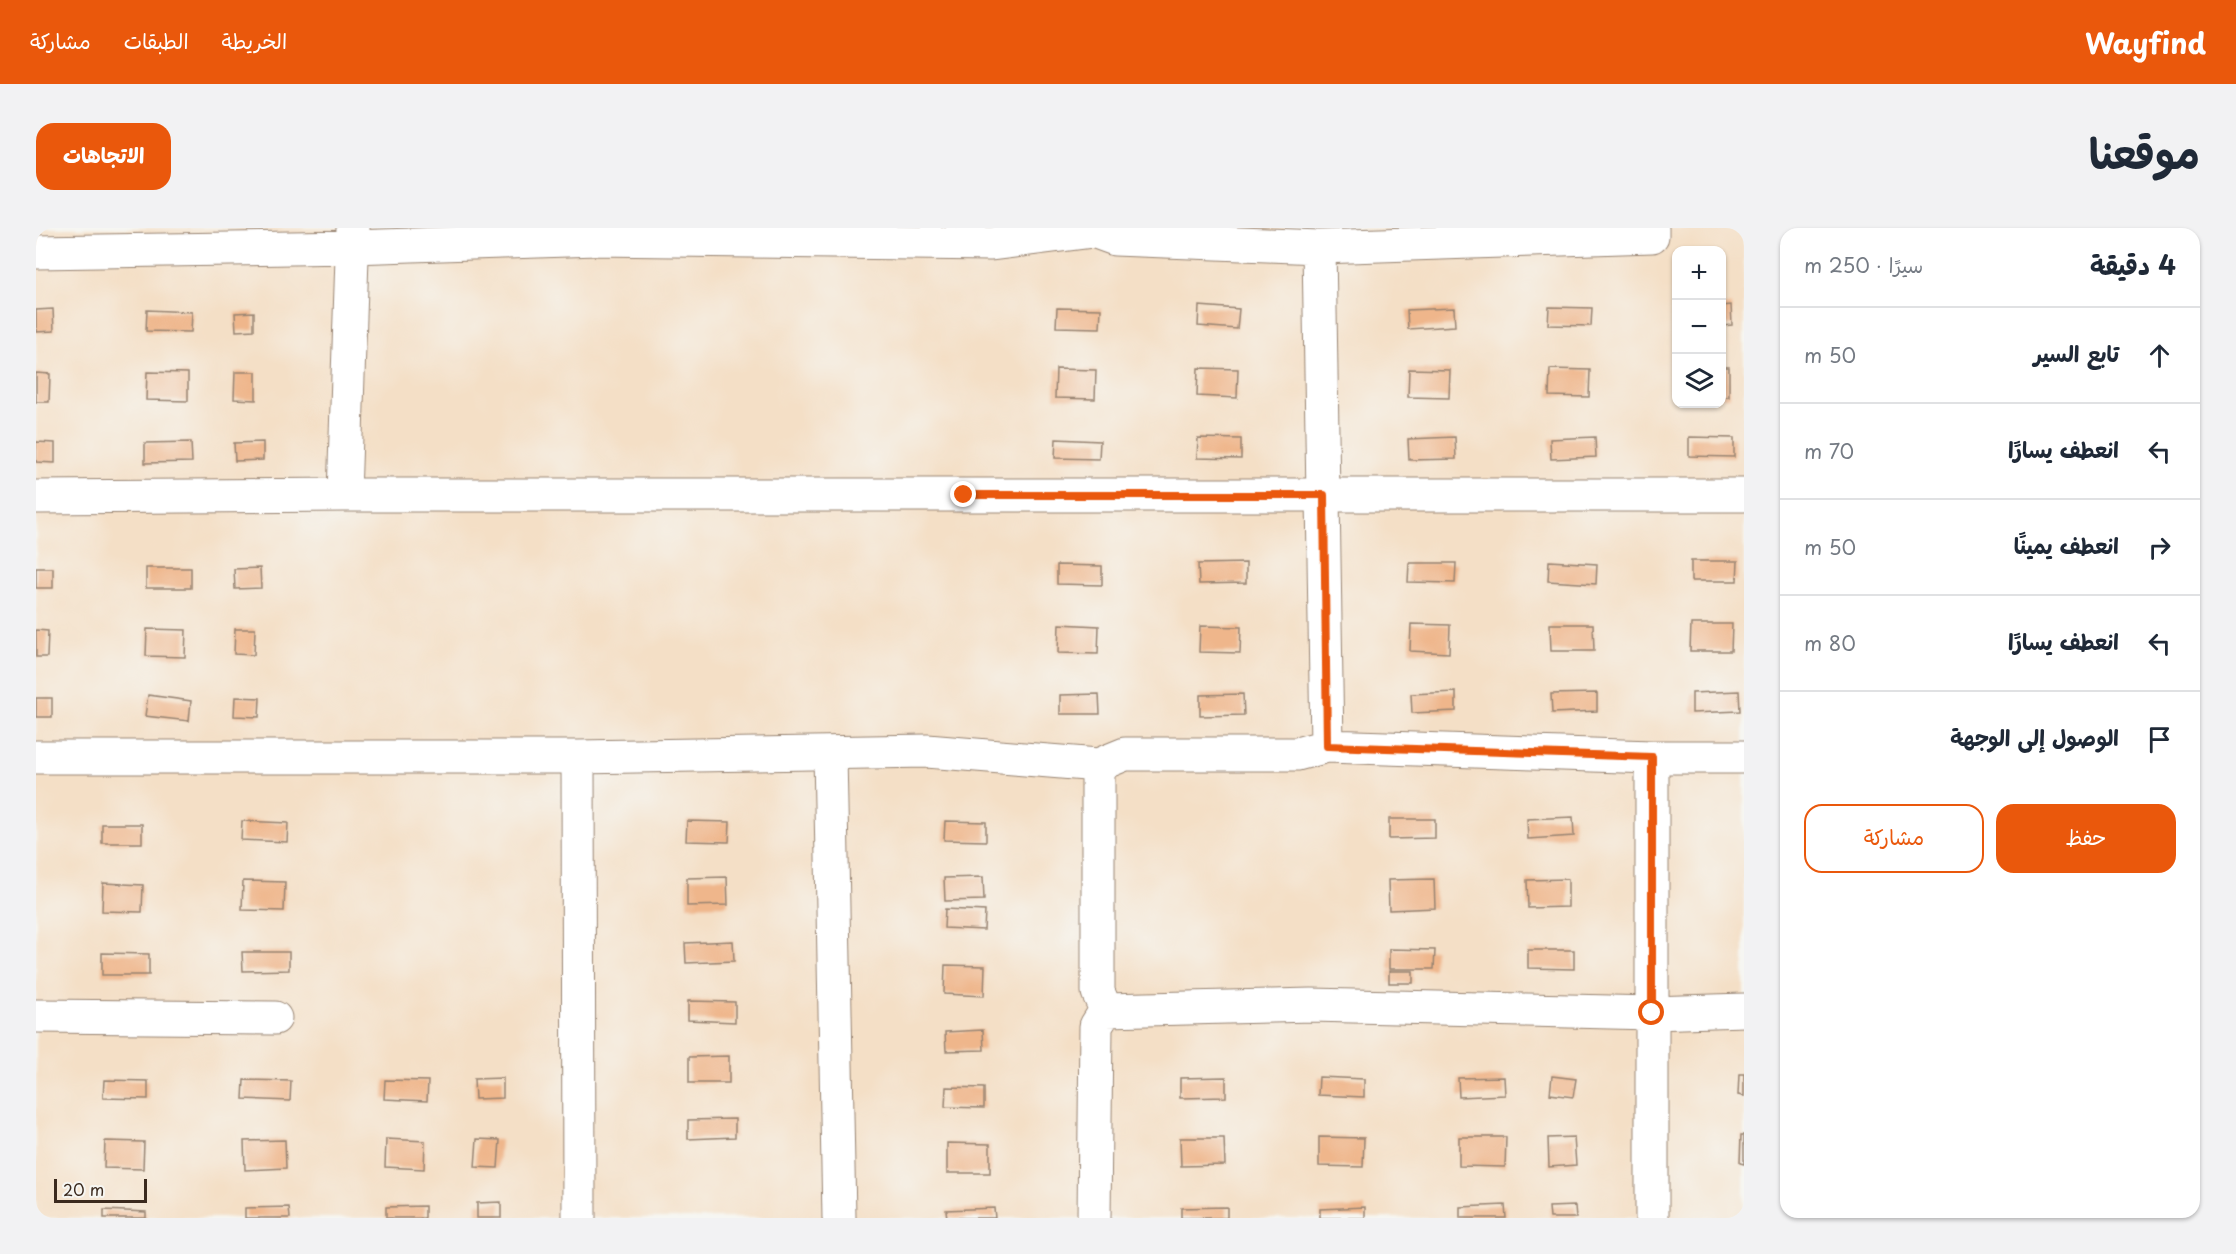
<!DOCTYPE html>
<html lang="ar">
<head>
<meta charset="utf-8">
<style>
  body { margin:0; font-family:"Playpen Sans","Playpen Sans Arabic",sans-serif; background:#f2f2f3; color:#1f2937; direction:rtl }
  .controls { position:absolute; right:18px; top:18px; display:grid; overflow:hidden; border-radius:12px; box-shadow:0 2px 4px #0004 }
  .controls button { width:54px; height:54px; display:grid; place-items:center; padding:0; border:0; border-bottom:2px solid #e0e1e3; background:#fff; color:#1f2937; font:30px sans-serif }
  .scale { position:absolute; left:18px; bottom:15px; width:93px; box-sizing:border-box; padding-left:6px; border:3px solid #3b2a1e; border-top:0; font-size:16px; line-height:21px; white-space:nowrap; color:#3b2a1e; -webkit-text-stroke:4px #f6f6f2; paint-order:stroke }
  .stop { position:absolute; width:18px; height:18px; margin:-14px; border:4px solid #ea580c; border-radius:50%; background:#fff }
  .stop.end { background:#ea580c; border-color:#fff; box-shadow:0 2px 6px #0008 }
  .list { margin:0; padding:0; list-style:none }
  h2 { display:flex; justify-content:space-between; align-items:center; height:78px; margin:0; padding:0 24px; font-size:26px }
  h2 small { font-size:20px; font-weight:400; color:#747a83 }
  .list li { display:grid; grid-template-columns:39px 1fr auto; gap:18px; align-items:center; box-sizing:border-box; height:96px; padding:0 24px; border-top:2px solid #e0e1e3 }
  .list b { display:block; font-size:22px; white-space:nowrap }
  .list em { font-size:20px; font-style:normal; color:#747a83 }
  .actions { display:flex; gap:12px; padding:18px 24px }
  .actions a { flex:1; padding:14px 0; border:2px solid #ea580c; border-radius:18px; text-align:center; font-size:21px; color:#ea580c }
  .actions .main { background:#ea580c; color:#fff }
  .icon { flex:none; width:33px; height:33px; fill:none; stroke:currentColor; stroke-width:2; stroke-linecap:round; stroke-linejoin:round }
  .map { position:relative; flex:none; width:1708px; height:990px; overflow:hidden; direction:ltr; border-radius:18px }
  header { display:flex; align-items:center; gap:36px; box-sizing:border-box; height:84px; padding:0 30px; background:#ea580c; color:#fff }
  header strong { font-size:28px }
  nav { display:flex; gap:33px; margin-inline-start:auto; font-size:21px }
  .intro { display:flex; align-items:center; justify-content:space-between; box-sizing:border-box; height:144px; padding:0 36px }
  h1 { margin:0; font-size:42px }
  .button { padding:15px 27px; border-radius:18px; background:#ea580c; color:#fff; font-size:21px; font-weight:700 }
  main { display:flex; gap:36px; padding:0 36px }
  aside { flex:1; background:#fff; border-radius:18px; box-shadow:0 2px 4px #0004 }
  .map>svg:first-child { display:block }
</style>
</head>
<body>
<header>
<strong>Wayfind</strong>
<nav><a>الخريطة</a><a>الطبقات</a><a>مشاركة</a></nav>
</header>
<div class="intro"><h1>موقعنا</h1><a class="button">الاتجاهات</a></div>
<main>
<aside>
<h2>4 دقيقة<small>سيرًا · 250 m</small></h2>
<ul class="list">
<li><svg class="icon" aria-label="ahead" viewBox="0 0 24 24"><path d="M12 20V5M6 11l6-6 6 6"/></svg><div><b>تابع السير</b></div><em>50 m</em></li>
<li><svg class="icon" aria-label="left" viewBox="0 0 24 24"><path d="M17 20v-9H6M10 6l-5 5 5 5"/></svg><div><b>انعطف يسارًا</b></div><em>70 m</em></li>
<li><svg class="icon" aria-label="right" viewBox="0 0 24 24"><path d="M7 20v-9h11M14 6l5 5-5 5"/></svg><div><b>انعطف يمينًا</b></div><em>50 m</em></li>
<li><svg class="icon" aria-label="left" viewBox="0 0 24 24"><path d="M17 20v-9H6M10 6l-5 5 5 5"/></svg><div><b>انعطف يسارًا</b></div><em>80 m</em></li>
<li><svg class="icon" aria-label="arrive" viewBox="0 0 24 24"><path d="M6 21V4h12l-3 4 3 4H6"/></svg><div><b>الوصول إلى الوجهة</b></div></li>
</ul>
<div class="actions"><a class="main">حفظ</a><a>مشاركة</a></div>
</aside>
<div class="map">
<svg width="1708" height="990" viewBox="0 0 1708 990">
  <rect width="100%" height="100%" fill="#f6f6f2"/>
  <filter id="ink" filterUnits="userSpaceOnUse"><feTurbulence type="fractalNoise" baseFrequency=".0167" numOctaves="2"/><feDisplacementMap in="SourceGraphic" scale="12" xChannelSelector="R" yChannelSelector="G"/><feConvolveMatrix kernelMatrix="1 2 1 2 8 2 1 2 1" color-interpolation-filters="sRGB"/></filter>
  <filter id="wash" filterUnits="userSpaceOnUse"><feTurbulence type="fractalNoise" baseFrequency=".008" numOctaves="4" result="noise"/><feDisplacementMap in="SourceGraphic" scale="24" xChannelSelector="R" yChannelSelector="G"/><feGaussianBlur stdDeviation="1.35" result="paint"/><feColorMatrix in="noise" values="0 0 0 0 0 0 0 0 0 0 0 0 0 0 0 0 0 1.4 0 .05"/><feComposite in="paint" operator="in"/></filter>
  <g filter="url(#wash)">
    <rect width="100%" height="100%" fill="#f4dfc6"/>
    <g id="blocks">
      <path fill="#efb68b" d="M1695,77L1696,97L1686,98V78Z
        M1163,78L1203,81L1201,101L1162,98Z
        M1513,79L1556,80L1555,98L1512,97Z
        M1021,80L1065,81L1064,100L1020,99Z
        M1418,80L1419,98L1372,101L1371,82Z
        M17,81L18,103L0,104V82Z
        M111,82L156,84L155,104L110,103Z
        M218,84V102L200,103L199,85Z
        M1686,139H1693V169H1686Z
        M1162,140L1202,141L1201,170L1161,168Z
        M1020,141L1060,142L1059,171L1019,170Z
        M1373,141L1414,142L1413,170L1372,169Z
        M1514,141L1554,142L1553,169L1513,168Z
        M111,144L152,145V173L110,172Z
        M199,144H220V172L198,171Z
        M0,145L14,146L13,174H0Z
        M1419,209L1420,231L1373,232L1372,211Z
        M1559,209L1560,229L1515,231L1514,211Z
        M1653,209L1698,210V229L1653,228Z
        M1162,210L1205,211V231L1161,230Z
        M1020,211L1064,213L1063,231L1019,230Z
        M0,214L19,215V235L0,234Z
        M155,214L156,234L109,235V215Z
        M227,214V232L199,233L198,215Z
        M1513,333L1561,336L1560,356L1512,353Z
        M1655,333H1702L1701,353H1655Z
        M1210,335V355L1163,356L1162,336Z
        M1373,335H1420L1419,355L1372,354Z
        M1021,337L1066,338V357L1021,356Z
        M0,340H17V360H0Z
        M110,340H155V360H110Z
        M224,340L225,360L199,361L198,341Z
        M1023,396L1063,398L1062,426L1022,425Z
        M1375,396L1414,397L1413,425L1374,423Z
        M1514,396H1557L1558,423H1515Z
        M1655,396H1696L1695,423H1654Z
        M1164,398L1205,399L1204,425L1163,424Z
        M111,401L150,402L149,429L110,428Z
        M199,401H219L218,427L198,426Z
        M0,402L12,403L11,429H0Z
        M1703,463L1704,483L1656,485V465Z
        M1420,464V483L1376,485L1375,466Z
        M1561,465V483L1516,485L1515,466Z
        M1063,466L1064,486H1024V467Z
        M1207,466L1208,487L1164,488V467Z
        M112,467L155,473L153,493L109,488Z
        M199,469L224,470L223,489L198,488Z
        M0,470H16V489H0Z
        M1537,589L1538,608L1492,611L1491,591Z
        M1353,591H1399V610L1353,611Z
        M206,593L252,595L251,614L205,612Z
        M651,593L694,594L693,614L650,613Z
        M909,593L950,594V613L908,612Z
        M66,596H106V615H66Z
        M691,649L692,677L651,678V650Z
        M947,649L948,672L909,673L908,650Z
        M1398,651L1399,680L1353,682L1352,652Z
        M1532,651V679L1492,680L1491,652Z
        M207,653L249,654L248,683L206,682Z
        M67,655L107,657L106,684L66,683Z
        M909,681L949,683L948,702L908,700Z
        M697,713L698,733L650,735L649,715Z
        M1353,721L1399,722L1398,741H1353Z
        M1492,722H1538V741L1492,740Z
        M206,724H253V742L207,743Z
        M66,725L113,726V747H66Z
        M909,737L949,738L948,768L908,766Z
        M1353,743H1377V755H1353Z
        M652,773L699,774V794L652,792Z
        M947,802L948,822L910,823L909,804Z
        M693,828V855H653V829Z
        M1703,846H1708V868L1702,867Z
        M1516,848L1540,851L1537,869L1514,866Z
        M1190,849V869L1144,870V850Z
        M1283,849L1328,851V869L1282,867Z
        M1468,849L1469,867L1423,869L1422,850Z
        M467,850V870L439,871L438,851Z
        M68,852L112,853V871L67,870Z
        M208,852L255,853L254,873L207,871Z
        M349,852L392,853L391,873L348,871Z
        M910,859L948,860V880L909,879Z
        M699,891V909L652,911V892Z
        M1705,907H1708V936L1704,935Z
        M1283,909L1328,910L1327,939L1283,938Z
        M1423,909H1470L1469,939L1423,938Z
        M1538,909L1540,937L1513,939L1512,910Z
        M1144,910H1188L1189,937L1145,938Z
        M350,911L389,913L388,941L349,939Z
        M441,911L464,912L462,940L439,939Z
        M249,912L250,940L209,942L208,913Z
        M69,913L108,914L107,941L68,940Z
        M911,915L954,916V945H911Z
        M465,974V990H441V975Z
        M1469,977L1470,990H1424V979Z
        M389,978V990H350V979Z
        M1539,978L1540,990H1514L1513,979Z
        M253,979L254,990H209V980Z
        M1191,979V990H1145V980Z
        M1329,979V990H1284V981Z
        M958,980L959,990H911L910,982Z
        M68,982L110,984V990H68Z"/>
    </g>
  </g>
  <g filter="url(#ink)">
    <use href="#blocks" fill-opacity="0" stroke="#988472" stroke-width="1.5"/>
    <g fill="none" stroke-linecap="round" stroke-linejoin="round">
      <defs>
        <path id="minor" d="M1283,19L1291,518
          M0,24L316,19L561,11L955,16L1057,3L1079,11L1283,19L1616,8V0
          M308,267L317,0
          M0,269L308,267H1708
          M794,526L803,990
          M0,529H542L891,523L1062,537L1089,526H1261L1291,518L1616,529H1708
          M542,529L543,990
          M1616,529V990
          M1062,537V764L1070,782
          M1070,782L1275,777L1616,785L1708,782
          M0,788L239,790
          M1058,990L1060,798L1070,782"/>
      </defs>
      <use href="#minor" stroke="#988472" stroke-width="35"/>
      <use href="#minor" stroke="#fff" stroke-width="33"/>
    </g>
  </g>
  <g fill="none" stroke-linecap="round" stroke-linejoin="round" filter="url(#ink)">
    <path stroke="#ea580c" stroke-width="8" d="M928,267H1288L1291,518L1616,529V785"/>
  </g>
</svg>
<div class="controls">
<button>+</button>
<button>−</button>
<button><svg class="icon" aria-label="layers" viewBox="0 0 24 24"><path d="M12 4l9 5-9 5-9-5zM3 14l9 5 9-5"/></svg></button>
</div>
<div class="scale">20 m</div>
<div class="stop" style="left:1616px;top:785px"></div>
<div class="stop end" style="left:928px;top:267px"></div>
</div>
</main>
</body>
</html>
